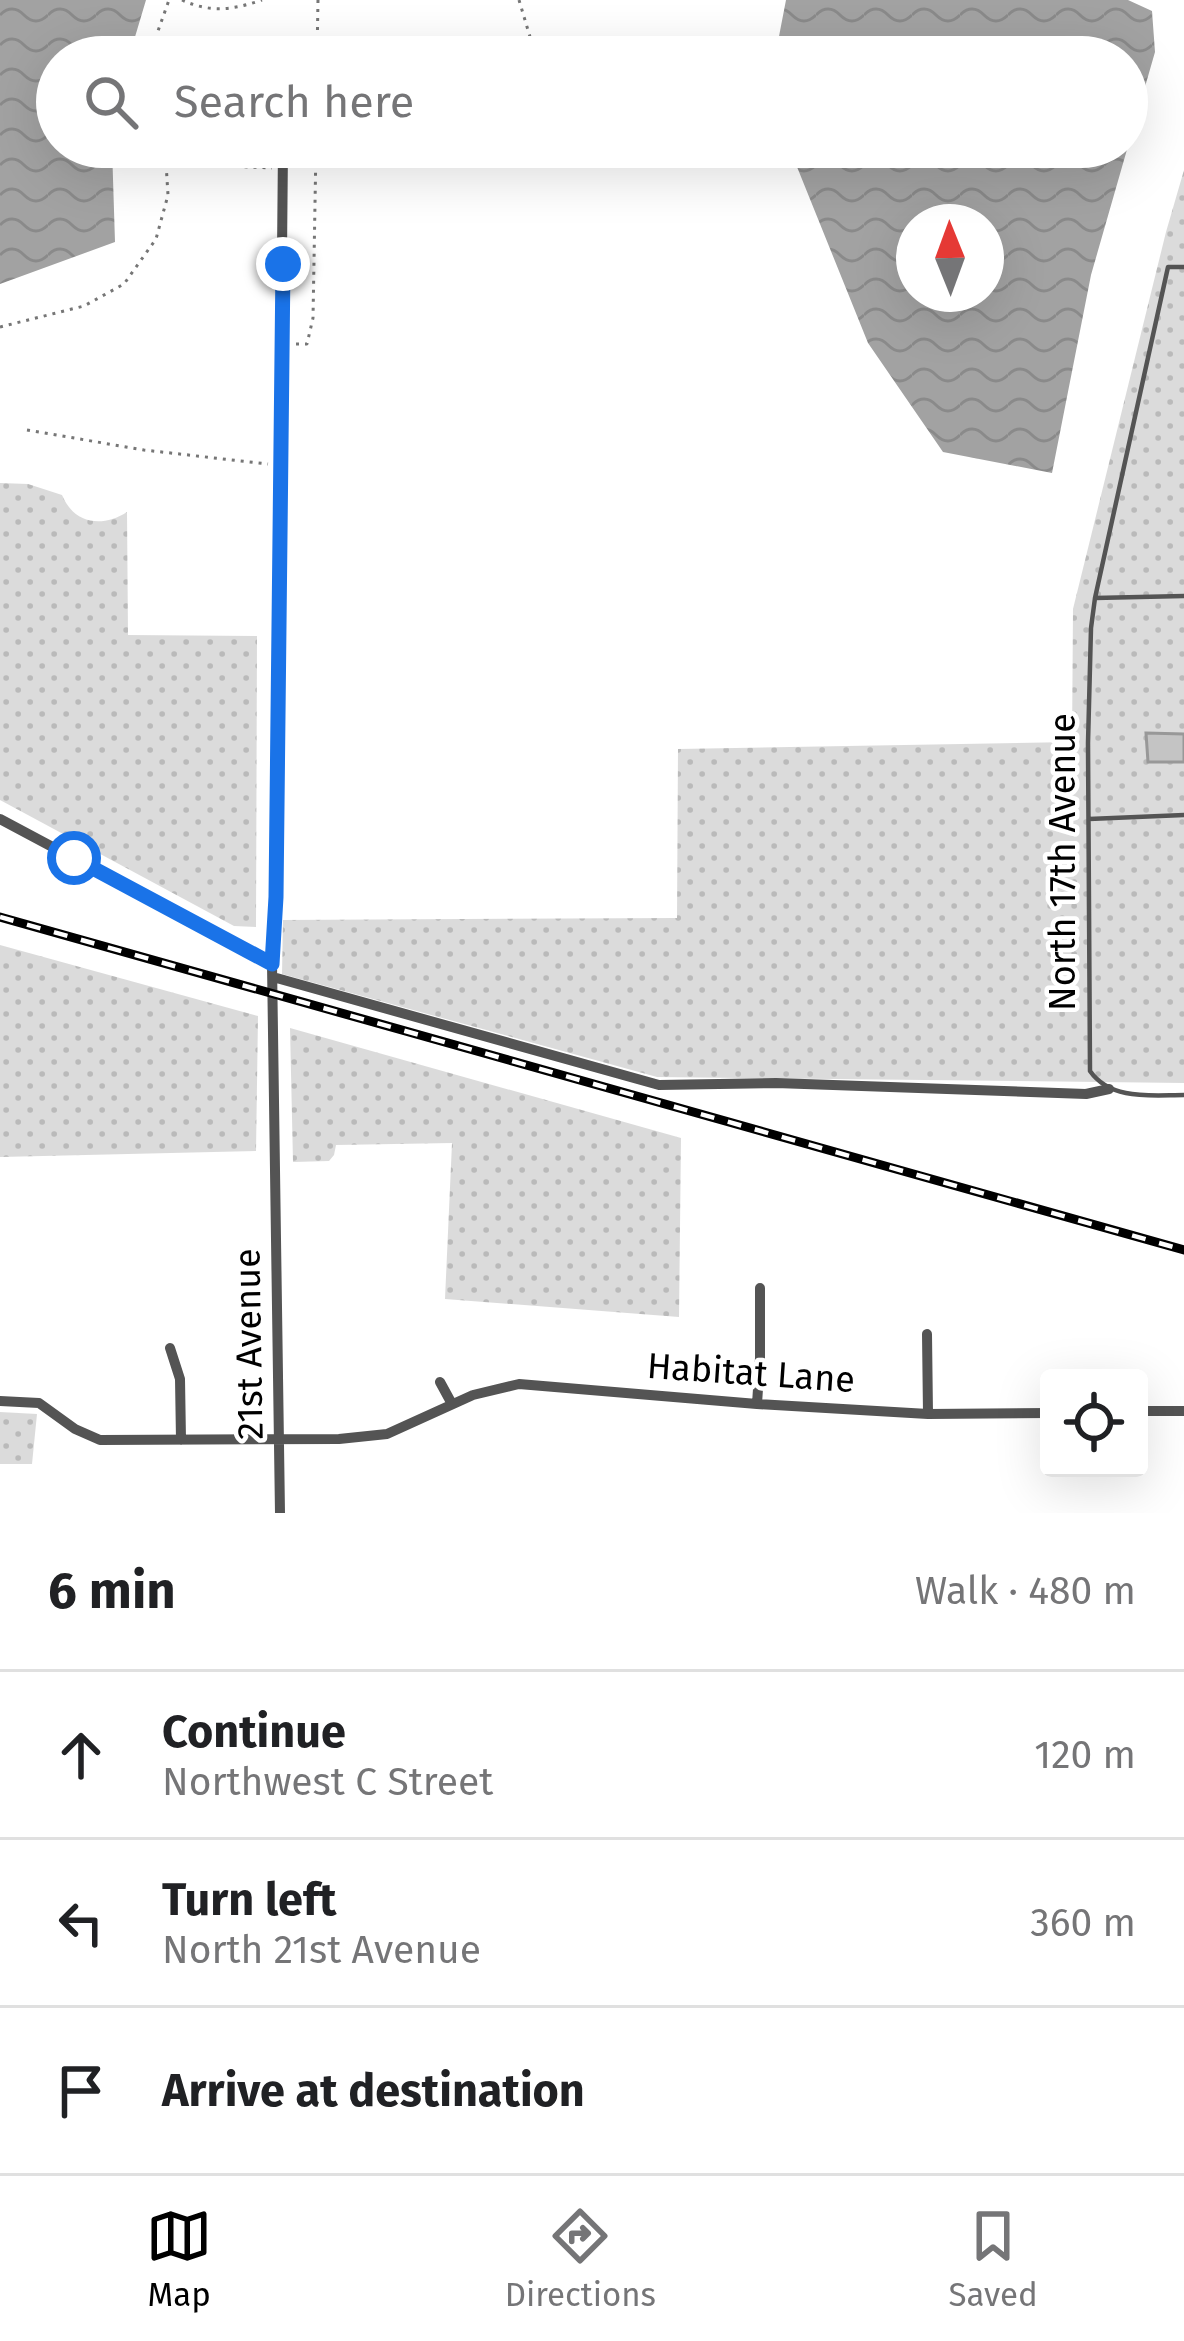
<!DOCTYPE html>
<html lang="en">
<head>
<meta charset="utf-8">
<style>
  body { margin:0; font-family:"Fira Sans",sans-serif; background:#f6f6f6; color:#202124 }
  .controls { position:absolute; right:36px; bottom:36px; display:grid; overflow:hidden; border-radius:12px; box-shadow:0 12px 48px #0002 }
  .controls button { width:108px; height:108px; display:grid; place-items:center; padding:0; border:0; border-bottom:3px solid #e0e0e0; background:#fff; color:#202124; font:60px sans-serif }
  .compass { position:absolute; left:896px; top:204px; width:108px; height:108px; border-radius:50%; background:#fff; box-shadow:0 12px 48px #0002; rotate:359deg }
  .stop { position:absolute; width:36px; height:36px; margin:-27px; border:9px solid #1a73e8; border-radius:50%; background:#fff }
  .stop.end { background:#1a73e8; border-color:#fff; box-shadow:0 3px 12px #0008 }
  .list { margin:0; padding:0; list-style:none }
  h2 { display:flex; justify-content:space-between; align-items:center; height:156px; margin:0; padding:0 48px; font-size:51px }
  h2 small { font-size:39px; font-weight:400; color:#757577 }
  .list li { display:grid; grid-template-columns:78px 1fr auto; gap:36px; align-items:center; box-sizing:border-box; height:168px; padding:0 48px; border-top:3px solid #e0e0e0 }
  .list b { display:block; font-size:45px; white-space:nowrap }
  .list p { margin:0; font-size:39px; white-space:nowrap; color:#757577 }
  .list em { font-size:39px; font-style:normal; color:#757577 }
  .icon { flex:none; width:66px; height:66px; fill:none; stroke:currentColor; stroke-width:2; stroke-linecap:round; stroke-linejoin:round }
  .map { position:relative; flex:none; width:1184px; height:1513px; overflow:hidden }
  .search { position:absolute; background:#fff; box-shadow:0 12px 48px #0002; left:36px; right:36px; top:36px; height:132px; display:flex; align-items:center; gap:30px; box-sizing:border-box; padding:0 42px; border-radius:66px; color:#757577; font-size:45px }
  .sheet { height:660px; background:#fff }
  nav { display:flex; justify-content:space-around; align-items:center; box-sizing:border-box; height:168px; border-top:3px solid #e0e0e0; background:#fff; font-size:33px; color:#757577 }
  nav a { display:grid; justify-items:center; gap:6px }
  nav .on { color:#000 }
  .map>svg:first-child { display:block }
</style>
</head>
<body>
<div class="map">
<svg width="1184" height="1513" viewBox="0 0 1184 1513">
  <defs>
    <pattern id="green-dots" width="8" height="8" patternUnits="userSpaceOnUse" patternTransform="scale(3)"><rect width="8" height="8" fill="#dbdbdb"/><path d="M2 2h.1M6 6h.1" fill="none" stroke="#bababa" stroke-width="1.8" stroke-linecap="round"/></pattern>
    <pattern id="water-waves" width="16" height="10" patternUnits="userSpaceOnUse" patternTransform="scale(3)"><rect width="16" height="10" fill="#a2a2a2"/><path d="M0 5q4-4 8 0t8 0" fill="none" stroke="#8a8a8a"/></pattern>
  </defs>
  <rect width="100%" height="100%" fill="#fff"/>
  <path fill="url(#green-dots)" d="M1184,170V1083L657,1077L282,974L283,920L677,918L678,749L1072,742L1073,609L1166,232Z
    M0,483L28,484L62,495C74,524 102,528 127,512L128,635L257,636L256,927L234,926L0,800Z
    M0,945L258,1016L256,1151L0,1157Z
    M290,1028L681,1138L679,1317L445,1299L452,1143L336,1145L334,1155L329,1161L293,1162Z
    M0,1412L37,1414L32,1464H0Z"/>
  <path fill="url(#water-waves)" fill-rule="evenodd" d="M0,0H146L129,57H57V147H112L115,242L0,284Z
    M786,0H1128L1152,11L1155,52L1091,275L1052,473L943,452L868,343L789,147H1127V57H775ZM914,222H986V294H914Z"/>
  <path fill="#c4c4c4" stroke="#989898" stroke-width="3" d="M1146,733L1184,734V762H1148Z"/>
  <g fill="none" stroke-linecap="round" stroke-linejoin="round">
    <path stroke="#767676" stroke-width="3" stroke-dasharray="3 6" stroke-linecap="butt" d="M182,0C210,13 233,10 262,0
      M519,0L536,57
      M154,57L158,31L169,0
      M317,57L318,0
      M179,147L201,165L272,168
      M0,327L84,306L124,284L156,239L168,195L165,147
      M296,344H307L313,318L316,147
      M27,430L144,450L268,464"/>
    <path stroke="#545454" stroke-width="4.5" d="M1184,267H1168L1095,598L1091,628L1088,743L1090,1071C1111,1101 1152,1095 1184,1095
      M1095,598L1184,596
      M1089,819L1184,815"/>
    <path stroke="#545454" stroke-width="10" d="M0,819L272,964
      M273,977L659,1085L776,1083L1086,1094L1109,1089
      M927,1334L928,1414
      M170,1348L180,1379L181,1440
      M440,1382L452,1404
      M0,1401L39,1403L75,1429L100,1440L339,1439L387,1434L473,1395L519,1384L757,1404L928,1414L1049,1413
      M757,1404L760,1358V1288
      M1139,1411H1184
      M280,1513L272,964L276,897L283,147"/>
    <defs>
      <path id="rail" d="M0,917L1184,1250"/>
    </defs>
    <use href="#rail" stroke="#000" stroke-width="9"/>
    <use href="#rail" stroke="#fff" stroke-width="4.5" stroke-dasharray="14" stroke-linecap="butt"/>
  </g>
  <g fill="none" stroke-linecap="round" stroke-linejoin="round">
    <path stroke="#1a73e8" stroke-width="15" d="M74,858L272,964L276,897L283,264"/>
  </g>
  <g text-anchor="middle" stroke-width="9" stroke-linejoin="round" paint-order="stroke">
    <g font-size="36" fill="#000" stroke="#fff">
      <text transform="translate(1062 862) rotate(-90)" y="13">North 17th Avenue</text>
      <text transform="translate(248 1344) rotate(-91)" y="13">21st Avenue</text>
      <text transform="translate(751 1372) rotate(4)" y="13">Habitat Lane</text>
    </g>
  </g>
</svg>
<div class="controls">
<button><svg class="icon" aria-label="locate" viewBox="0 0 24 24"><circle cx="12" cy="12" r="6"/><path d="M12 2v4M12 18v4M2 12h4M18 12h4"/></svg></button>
</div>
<svg class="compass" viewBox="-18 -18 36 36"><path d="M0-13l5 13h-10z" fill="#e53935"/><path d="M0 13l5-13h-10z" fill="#757577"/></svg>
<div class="stop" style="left:74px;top:858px"></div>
<div class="stop end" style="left:283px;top:264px"></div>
<div class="search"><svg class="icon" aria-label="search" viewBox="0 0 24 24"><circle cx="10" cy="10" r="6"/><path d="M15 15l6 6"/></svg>Search here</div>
</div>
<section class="sheet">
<h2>6 min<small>Walk · 480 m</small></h2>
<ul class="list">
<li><svg class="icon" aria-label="ahead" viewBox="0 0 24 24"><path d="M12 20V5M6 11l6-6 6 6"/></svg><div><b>Continue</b><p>Northwest C Street</p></div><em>120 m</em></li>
<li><svg class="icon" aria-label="left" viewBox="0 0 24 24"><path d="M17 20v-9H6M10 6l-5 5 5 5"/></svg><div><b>Turn left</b><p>North 21st Avenue</p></div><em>360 m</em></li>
<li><svg class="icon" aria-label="arrive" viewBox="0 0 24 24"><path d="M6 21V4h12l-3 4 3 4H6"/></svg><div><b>Arrive at destination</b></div></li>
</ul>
</section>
<nav>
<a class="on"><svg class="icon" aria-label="map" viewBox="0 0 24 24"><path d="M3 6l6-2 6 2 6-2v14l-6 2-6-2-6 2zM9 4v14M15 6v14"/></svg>Map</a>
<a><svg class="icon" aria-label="directions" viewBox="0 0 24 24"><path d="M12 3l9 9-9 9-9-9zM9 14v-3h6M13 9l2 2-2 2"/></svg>Directions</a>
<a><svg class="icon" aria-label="saved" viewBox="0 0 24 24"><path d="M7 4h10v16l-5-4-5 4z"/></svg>Saved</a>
</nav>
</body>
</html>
